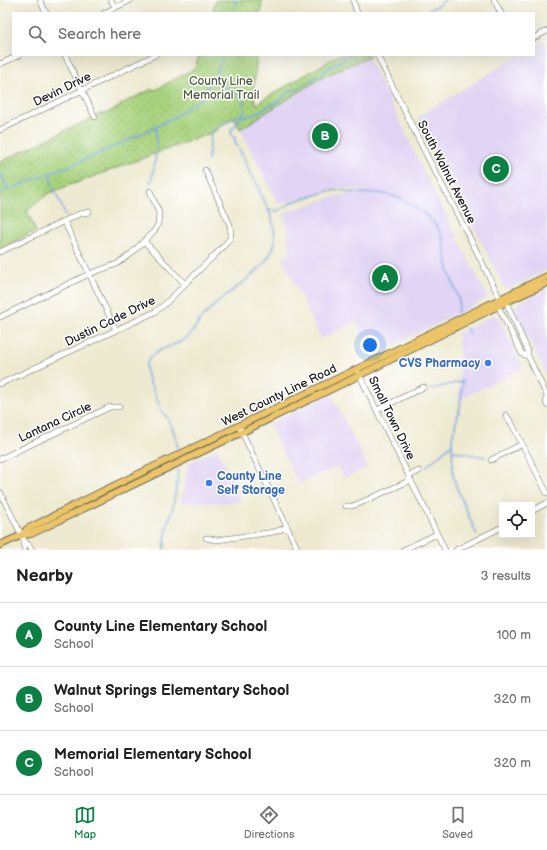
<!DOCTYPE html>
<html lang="en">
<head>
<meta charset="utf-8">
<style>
  body { margin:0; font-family:"Balsamiq Sans",sans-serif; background:#f2f2f2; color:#222 }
  .controls { position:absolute; right:12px; bottom:12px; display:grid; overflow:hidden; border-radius:0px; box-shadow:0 4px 16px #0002 }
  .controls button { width:36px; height:36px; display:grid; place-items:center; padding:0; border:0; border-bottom:1px solid #e0e0e0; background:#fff; color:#222; font:20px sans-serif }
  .you { position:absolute; left:370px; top:345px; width:14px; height:14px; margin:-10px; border:3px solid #fff; border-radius:50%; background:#1a73e8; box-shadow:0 0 0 6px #1a73e833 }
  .badge { display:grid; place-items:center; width:26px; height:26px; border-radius:50%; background:#0b8043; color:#fff; font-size:13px; font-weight:700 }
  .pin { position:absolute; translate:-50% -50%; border:2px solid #fff; box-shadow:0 1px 4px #0006 }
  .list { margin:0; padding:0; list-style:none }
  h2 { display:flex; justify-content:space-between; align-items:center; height:52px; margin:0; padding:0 16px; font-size:17px }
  h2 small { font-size:13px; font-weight:400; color:#767676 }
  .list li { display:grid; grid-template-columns:26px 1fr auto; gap:12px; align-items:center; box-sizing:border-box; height:64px; padding:0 16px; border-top:1px solid #e0e0e0 }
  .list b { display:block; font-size:15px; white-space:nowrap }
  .list p { margin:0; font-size:13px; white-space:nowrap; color:#767676 }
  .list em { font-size:13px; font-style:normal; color:#767676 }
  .icon { flex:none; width:22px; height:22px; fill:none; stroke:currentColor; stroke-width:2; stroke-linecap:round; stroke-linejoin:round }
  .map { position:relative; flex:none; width:547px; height:550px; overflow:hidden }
  .search { position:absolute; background:#fff; box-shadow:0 4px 16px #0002; left:12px; right:12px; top:12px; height:44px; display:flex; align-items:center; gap:10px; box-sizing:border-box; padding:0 14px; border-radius:0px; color:#767676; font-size:15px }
  .sheet { height:244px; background:#fff }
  nav { display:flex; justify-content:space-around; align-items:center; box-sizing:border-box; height:56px; border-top:1px solid #e0e0e0; background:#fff; font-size:11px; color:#767676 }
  nav a { display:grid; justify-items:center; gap:2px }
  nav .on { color:#0b8043 }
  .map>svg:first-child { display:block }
</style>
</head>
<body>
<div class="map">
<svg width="547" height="550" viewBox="0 0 547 550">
  <defs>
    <pattern id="grass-dots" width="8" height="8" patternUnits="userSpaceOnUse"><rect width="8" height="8" fill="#a9d37e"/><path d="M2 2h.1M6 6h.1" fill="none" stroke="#91b56c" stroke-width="1.8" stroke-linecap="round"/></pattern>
  </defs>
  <rect width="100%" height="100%" fill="#fff"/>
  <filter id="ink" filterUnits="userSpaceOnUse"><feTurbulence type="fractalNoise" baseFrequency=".025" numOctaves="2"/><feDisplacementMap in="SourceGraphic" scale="8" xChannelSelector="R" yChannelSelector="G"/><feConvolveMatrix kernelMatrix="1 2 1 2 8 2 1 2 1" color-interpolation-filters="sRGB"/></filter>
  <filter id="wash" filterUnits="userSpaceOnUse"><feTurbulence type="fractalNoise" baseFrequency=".012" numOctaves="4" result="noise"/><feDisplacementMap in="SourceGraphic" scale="16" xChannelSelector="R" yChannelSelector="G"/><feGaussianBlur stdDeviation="0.9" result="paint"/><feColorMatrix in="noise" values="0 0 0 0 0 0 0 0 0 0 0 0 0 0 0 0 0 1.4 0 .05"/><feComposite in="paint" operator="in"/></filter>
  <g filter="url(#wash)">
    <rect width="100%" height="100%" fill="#eeead1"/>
    <path fill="#e1d4f4" d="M543,41L547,48V270L508,289L504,287L479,237L418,117L519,55H534V46Z
      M368,57L410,142L422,168L487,296L486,299L372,356L356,322L321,339L283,259L290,253L288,229L283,213L336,196L368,191L338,187L279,204L240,129L321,78Z
      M547,289V376L514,308L515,305Z
      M494,315L498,316L523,368L459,400V354L458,335L456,334Z
      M331,394L368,467L344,478L338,466L299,484L269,424Z
      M218,449L241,502L181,503L189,463Z"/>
    <path fill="url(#grass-dots)" stroke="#62784d" d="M216,0H262L261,13H212Z
      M199,55H257L253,94L256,104L339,55H370V56L321,78L240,129L234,117L221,126L216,131L49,193L27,211L36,231L0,248V162L102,113L103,115L121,106V104L152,89L155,90L195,68Z"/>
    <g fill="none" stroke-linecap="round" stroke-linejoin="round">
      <path stroke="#73a6df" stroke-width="1.5" d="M233,13L236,0
        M423,13L437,6L445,0
        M216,76L229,93L239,96
        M243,116H249L253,115L276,102L280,100L285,95L297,88L306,84L315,77L322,74L327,69L350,55
        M156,150V128
        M208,160L211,133C221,125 232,118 244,113
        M0,171L8,190
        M50,173L51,181L54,189
        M150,182L152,179L156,154
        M55,191L66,216
        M0,193L91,157L156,127L179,114L201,98L215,76L223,55
        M268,209L274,211L280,210L292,202L329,191L342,190L351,193L354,192C366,194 378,192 390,195C409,200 435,218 442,236C445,247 446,258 448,269C451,280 457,291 459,302C459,306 457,310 458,314
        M466,328L470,335
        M430,388L433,389L463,381L460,407L452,438L453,474L456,486L477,535
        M178,450C177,438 172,426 166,416C164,414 162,411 161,409C158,402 156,396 153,389C149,382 145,374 146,366C149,350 172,347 184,340C192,335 196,326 201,319C206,313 213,307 218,302C235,287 273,265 275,241C275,236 274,228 273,223C272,218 268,208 265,203C264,201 262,198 261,196C259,193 260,190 259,187C258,184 255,183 254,180C246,169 244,153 235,143V138L232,136L231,131C239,119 251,113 241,98
        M453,451L485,457
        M426,467L452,444
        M164,550L167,526L172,511L177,483L178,469"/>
    </g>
  </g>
  <g filter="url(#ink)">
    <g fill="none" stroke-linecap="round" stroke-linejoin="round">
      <defs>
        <path id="minor" d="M40,0L46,13
          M111,0L115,7
          M353,0L357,13
          M494,0L501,13
          M104,13L131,0
          M534,38L547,31
          M65,55L95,117
          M377,55L428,158L474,246L500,299L506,302L528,351V356L547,396
          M0,64L20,55
          M0,130L155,55
          M64,221L116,330
          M144,241L185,284
          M0,252L79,214L89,212
          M499,302L498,306L522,354L528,356
          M0,317L89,274L117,264L131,254L155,230L158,224L159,213L150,191
          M358,372L445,550
          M0,384L155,312L165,304L185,284L224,246L230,238L231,234L230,225L205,170
          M547,396L546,402L547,405
          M377,410L424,387
          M506,415L512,424L547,493
          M239,426L298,550
          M0,459L110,407H119
          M491,460L522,444
          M409,476L419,471
          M0,492L25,542L29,545L32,550
          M346,506H352L358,504L411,480
          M532,511L547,503
          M206,538L217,540L274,532L287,527
          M25,542L24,548L25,550
          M403,550L437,534
          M456,550L502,527"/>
        <path id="major" d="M22,535L27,529L103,491L357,369L547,276
          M0,545L22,535L31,534L348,381L506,302L547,283"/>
      </defs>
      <use href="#minor" stroke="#66645b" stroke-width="6"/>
      <use href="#major" stroke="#66645b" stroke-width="8"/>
      <use href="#minor" stroke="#fff" stroke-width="5"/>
      <use href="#major" stroke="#ecc569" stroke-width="6"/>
    </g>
  </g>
  <g fill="#3f7fe0" stroke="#fff" stroke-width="1.5">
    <circle cx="488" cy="363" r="4"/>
    <circle cx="209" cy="483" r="4"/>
  </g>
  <g text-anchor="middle" stroke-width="3" stroke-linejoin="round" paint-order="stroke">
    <g font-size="12" fill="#4d5c3e" stroke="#fff">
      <text x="221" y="85">County Line<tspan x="221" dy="14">Memorial Trail</tspan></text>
    </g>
    <g font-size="12" fill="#1c1c1c" stroke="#fff">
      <text transform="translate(62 89) rotate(-26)" y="4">Devin Drive</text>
      <text transform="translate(447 172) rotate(63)" y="4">South Walnut Avenue</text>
      <text transform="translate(110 321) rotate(-26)" y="4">Dustin Cade Drive</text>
      <text transform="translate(279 395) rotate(-26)" y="4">West County Line Road</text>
      <text transform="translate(392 418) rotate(64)" y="4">Small Town Drive</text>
      <text transform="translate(55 422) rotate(-25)" y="4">Lantana Circle</text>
    </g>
    <g font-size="12" font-weight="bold" fill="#366cbe" stroke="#fff" text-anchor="end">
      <text x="480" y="367">CVS Pharmacy</text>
      <text x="217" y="480" text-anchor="start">County Line<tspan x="217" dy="14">Self Storage</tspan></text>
    </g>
  </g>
</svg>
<div class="controls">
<button><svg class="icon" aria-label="locate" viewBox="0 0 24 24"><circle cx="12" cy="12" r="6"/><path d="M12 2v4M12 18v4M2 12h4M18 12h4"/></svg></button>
</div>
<div class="you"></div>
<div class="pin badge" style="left:385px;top:278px">A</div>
<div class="pin badge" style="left:325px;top:136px">B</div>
<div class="pin badge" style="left:496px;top:169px">C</div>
<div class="search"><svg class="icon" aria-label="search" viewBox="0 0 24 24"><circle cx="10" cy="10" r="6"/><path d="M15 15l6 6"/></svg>Search here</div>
</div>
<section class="sheet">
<h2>Nearby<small>3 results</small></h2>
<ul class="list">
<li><span class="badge">A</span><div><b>County Line Elementary School</b><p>School</p></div><em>100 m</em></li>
<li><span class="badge">B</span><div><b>Walnut Springs Elementary School</b><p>School</p></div><em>320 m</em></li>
<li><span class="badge">C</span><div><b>Memorial Elementary School</b><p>School</p></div><em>320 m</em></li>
</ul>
</section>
<nav>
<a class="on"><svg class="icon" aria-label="map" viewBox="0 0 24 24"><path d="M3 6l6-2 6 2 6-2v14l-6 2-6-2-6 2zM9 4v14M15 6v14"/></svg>Map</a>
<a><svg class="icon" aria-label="directions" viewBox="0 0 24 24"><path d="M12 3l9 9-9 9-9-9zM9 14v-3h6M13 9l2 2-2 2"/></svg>Directions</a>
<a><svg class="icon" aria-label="saved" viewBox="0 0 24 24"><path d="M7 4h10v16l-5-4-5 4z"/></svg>Saved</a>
</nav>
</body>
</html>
